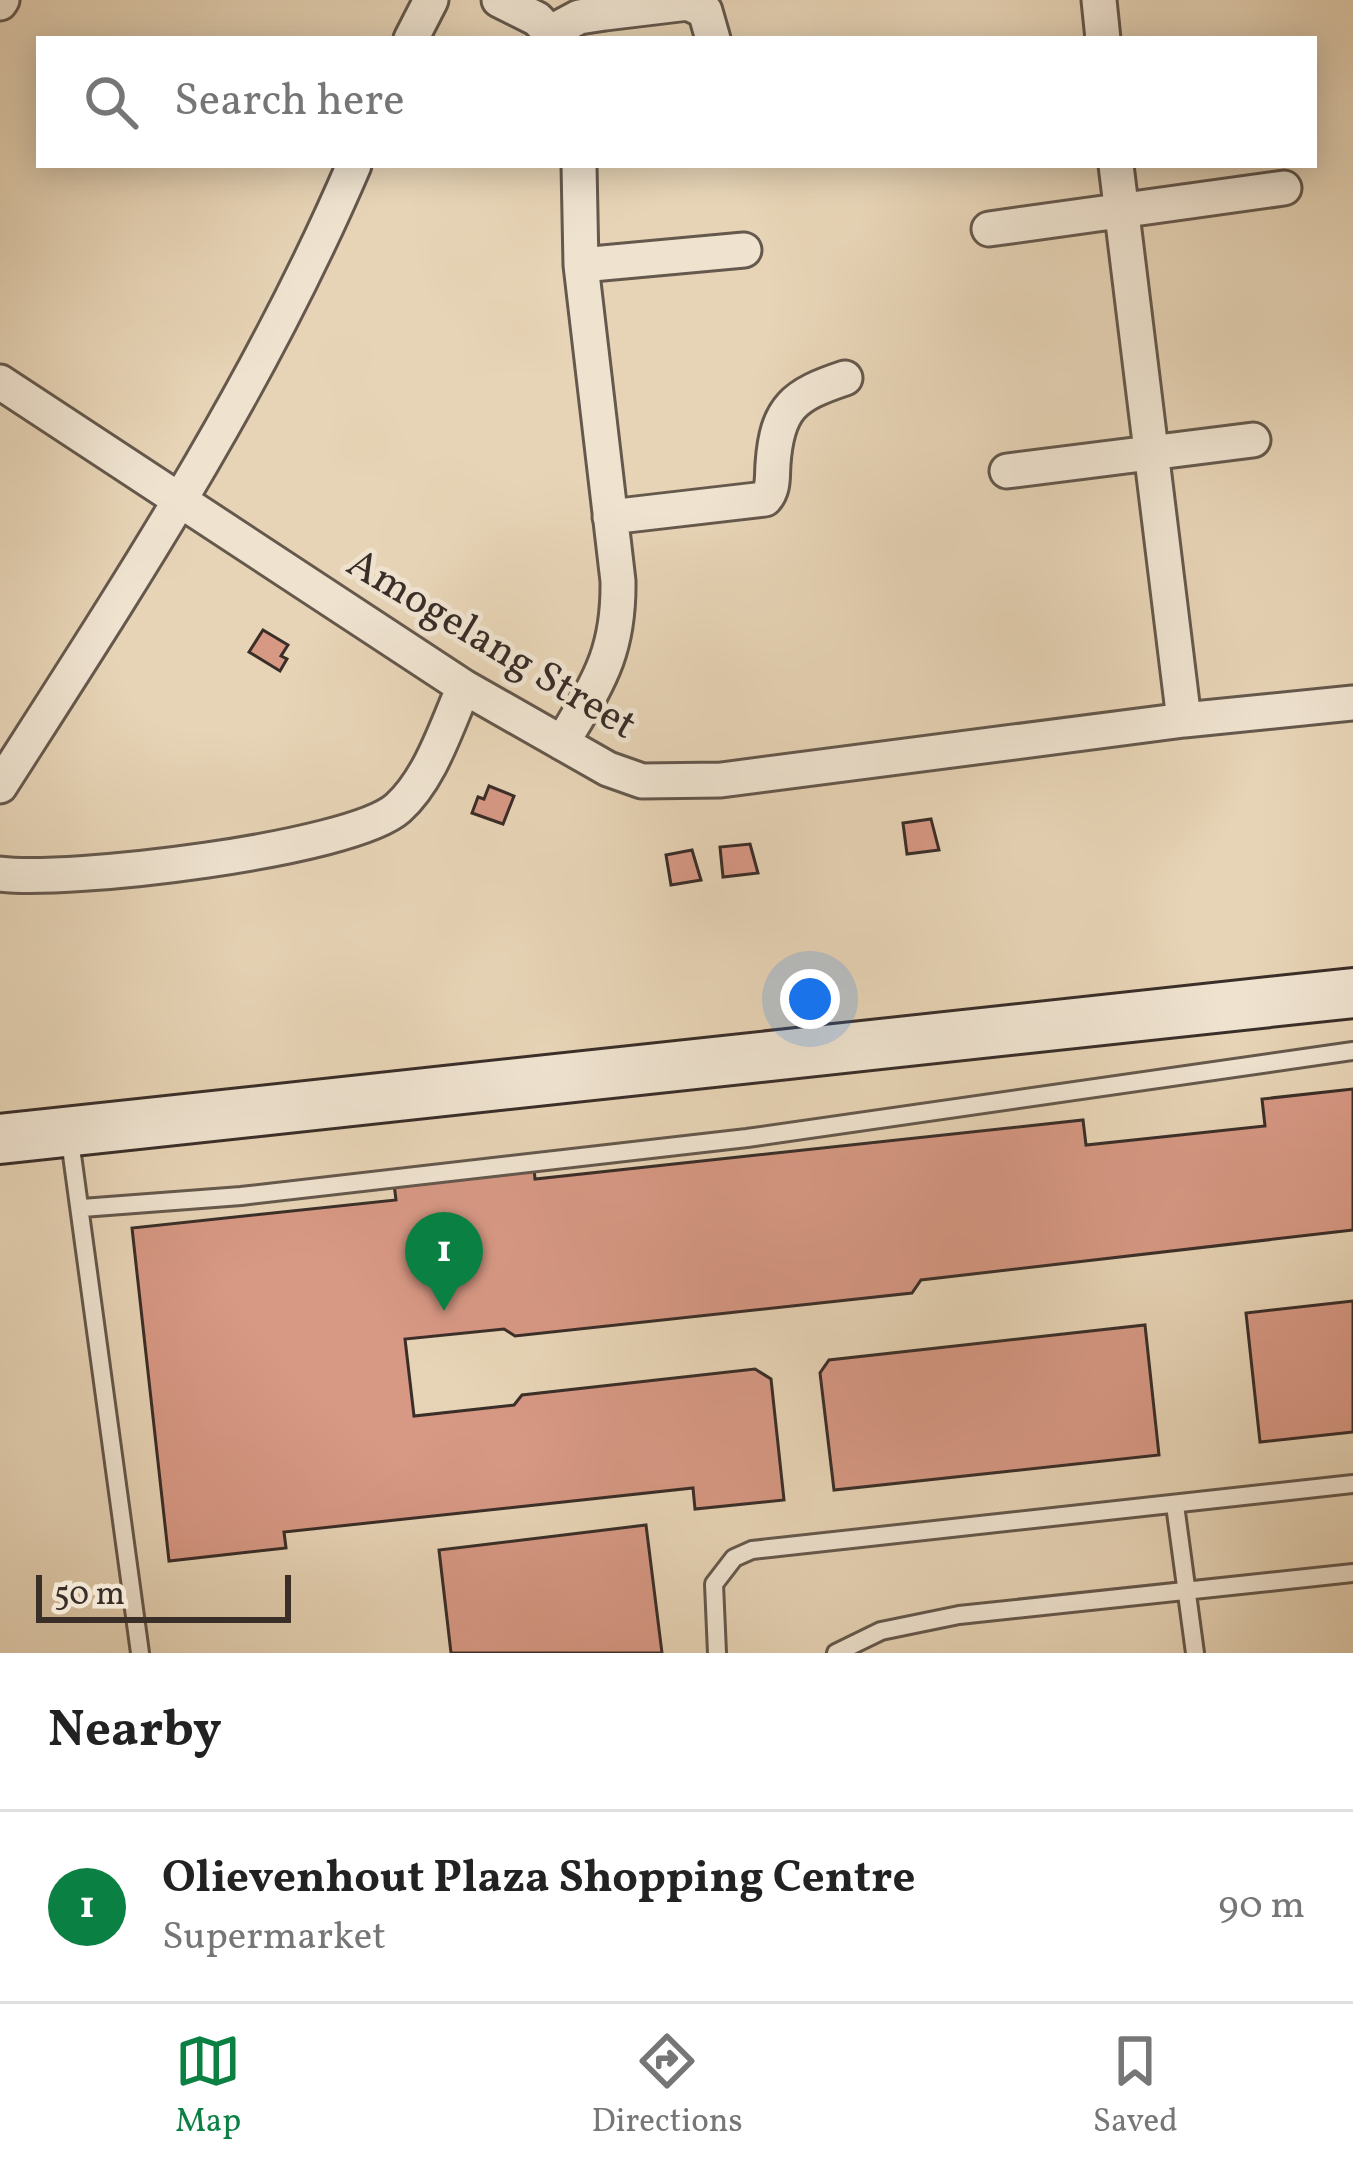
<!DOCTYPE html>
<html lang="en">
<head>
<meta charset="utf-8">
<style>
  body { margin:0; font-family:Vollkorn,serif; background:#f2f2f2; color:#222 }
  .scale { position:absolute; left:36px; bottom:30px; width:255px; box-sizing:border-box; padding-left:12px; border:6px solid #3a2e28; border-top:0; font-size:33px; line-height:42px; white-space:nowrap; color:#3a2e28; -webkit-text-stroke:9px #efe3d0; paint-order:stroke }
  .you { position:absolute; left:810px; top:999px; width:42px; height:42px; margin:-30px; border:9px solid #fff; border-radius:50%; background:#1a73e8; box-shadow:0 0 0 18px #1a73e833 }
  .badge { display:grid; place-items:center; width:78px; height:78px; border-radius:50%; background:#0b8043; color:#fff; font-size:39px; font-weight:700 }
  .pin { position:absolute; translate:-50% -99px; filter:drop-shadow(0 3px 6px #0008) }
  .pin::after { content:''; position:absolute; top:63px; width:42px; height:36px; background:inherit; clip-path:polygon(0 0,100% 0,50% 100%) }
  .list { margin:0; padding:0; list-style:none }
  h2 { display:flex; justify-content:space-between; align-items:center; height:156px; margin:0; padding:0 48px; font-size:51px }
  h2 small { font-size:39px; font-weight:400; color:#767676 }
  .list li { display:grid; grid-template-columns:78px 1fr auto; gap:36px; align-items:center; box-sizing:border-box; height:192px; padding:0 48px; border-top:3px solid #e0e0e0 }
  .list b { display:block; font-size:45px; white-space:nowrap }
  .list p { margin:0; font-size:39px; white-space:nowrap; color:#767676 }
  .list em { font-size:39px; font-style:normal; color:#767676 }
  .icon { flex:none; width:66px; height:66px; fill:none; stroke:currentColor; stroke-width:2; stroke-linecap:round; stroke-linejoin:round }
  .map { position:relative; flex:none; width:1353px; height:1653px; overflow:hidden }
  .search { position:absolute; background:#fff; box-shadow:0 6px 30px #0003; left:36px; right:36px; top:36px; height:132px; display:flex; align-items:center; gap:30px; box-sizing:border-box; padding:0 42px; border-radius:0px; color:#767676; font-size:45px }
  .sheet { height:348px; background:#fff }
  nav { display:flex; justify-content:space-around; align-items:center; box-sizing:border-box; height:168px; border-top:3px solid #e0e0e0; background:#fff; font-size:33px; color:#767676 }
  nav a { display:grid; justify-items:center; gap:6px }
  nav .on { color:#0b8043 }
  .map>svg:first-child { display:block }
</style>
</head>
<body>
<div class="map">
<svg width="1353" height="1653" viewBox="0 0 1353 1653">
  <rect width="100%" height="100%" fill="#e7d4b6"/>
  <filter id="stains"><feTurbulence type="fractalNoise" baseFrequency=".00167" numOctaves="4"/><feColorMatrix values="0 0 0 0 .2 0 0 0 0 .09 0 0 0 0 .02 0 0 0 .5 -.17"/></filter>
  <radialGradient id="worn" r=".72"><stop offset=".6" stop-color="#630" stop-opacity="0"/><stop offset="1" stop-color="#630" stop-opacity=".3"/></radialGradient>
  <path fill="#d79884" stroke="#3a2e28" stroke-width="3" d="M263,630L288,645L281,656L287,659L280,671L249,652Z
    M489,786L514,796L503,824L472,813L478,797L484,799Z
    M931,819L939,850L907,854L903,823Z
    M750,844L758,873L723,877L720,847Z
    M692,850L701,880L671,885L666,855Z
    M1353,1089V1230L921,1280L912,1293L515,1336L504,1329L405,1339L414,1416L514,1405L522,1395L755,1369L771,1379L784,1500L695,1509L693,1488L284,1532L286,1548L169,1561L132,1228L396,1200L394,1184L534,1168L535,1179L1083,1120L1086,1145L1265,1126L1262,1099Z
    M1353,1301V1432L1260,1442L1246,1313Z
    M1145,1325L1159,1455L834,1490L820,1373L829,1360Z
    M646,1525L662,1653H451L439,1550Z"/>
  <g fill="none" stroke-linecap="round" stroke-linejoin="round">
    <defs>
      <path id="lane" d="M69,1133L140,1653
        M82,1208L241,1196L747,1138L1353,1051
        M1175,1505L1195,1653
        M717,1653L714,1584L734,1558L752,1550L1353,1484
        M836,1653L881,1631L959,1615L1353,1573"/>
      <path id="street" d="M499,0L537,19L556,39
        M1099,0L1103,39
        M0,3L2,0
        M551,32L579,17L605,13L688,3L705,11L713,39
        M411,39L431,0
        M1116,165L1184,720
        M989,229L1284,188
        M581,265L744,250
        M0,382L464,687L608,769L642,781L721,780L1184,720L1353,703
        M1007,471L1253,440
        M610,517L765,499C774,489 772,477 773,464C777,407 794,395 845,378
        M562,743C598,682 619,654 618,581L581,265L579,165
        M0,786C130,583 259,387 354,165
        M0,874C67,883 351,850 398,808C431,778 446,727 464,687"/>
      <path id="secondary" d="M0,1139L1353,993"/>
    </defs>
    <use href="#lane" stroke="#65584c" stroke-width="22"/>
    <use href="#street" stroke="#65584c" stroke-width="39"/>
    <use href="#secondary" stroke="#3a2e28" stroke-width="54"/>
    <use href="#lane" stroke="#efe3d0" stroke-width="16"/>
    <use href="#street" stroke="#efe3d0" stroke-width="33"/>
    <use href="#secondary" stroke="#efe3d0" stroke-width="48"/>
  </g>
  <g text-anchor="middle" stroke-width="10" stroke-linejoin="round" paint-order="stroke">
    <g font-size="42" fill="#3a2e28" stroke="#efe3d0">
      <text transform="translate(493 642) rotate(31)" y="15">Amogelang Street</text>
    </g>
  </g>
  <rect width="100%" height="100%" filter="url(#stains)"/>
  <rect width="100%" height="100%" fill="url(#worn)"/>
</svg>
<div class="scale">50 m</div>
<div class="you"></div>
<div class="pin badge" style="left:444px;top:1311px">1</div>
<div class="search"><svg class="icon" aria-label="search" viewBox="0 0 24 24"><circle cx="10" cy="10" r="6"/><path d="M15 15l6 6"/></svg>Search here</div>
</div>
<section class="sheet">
<h2>Nearby<small></small></h2>
<ul class="list">
<li><span class="badge">1</span><div><b>Olievenhout Plaza Shopping Centre</b><p>Supermarket</p></div><em>90 m</em></li>
</ul>
</section>
<nav>
<a class="on"><svg class="icon" aria-label="map" viewBox="0 0 24 24"><path d="M3 6l6-2 6 2 6-2v14l-6 2-6-2-6 2zM9 4v14M15 6v14"/></svg>Map</a>
<a><svg class="icon" aria-label="directions" viewBox="0 0 24 24"><path d="M12 3l9 9-9 9-9-9zM9 14v-3h6M13 9l2 2-2 2"/></svg>Directions</a>
<a><svg class="icon" aria-label="saved" viewBox="0 0 24 24"><path d="M7 4h10v16l-5-4-5 4z"/></svg>Saved</a>
</nav>
</body>
</html>
